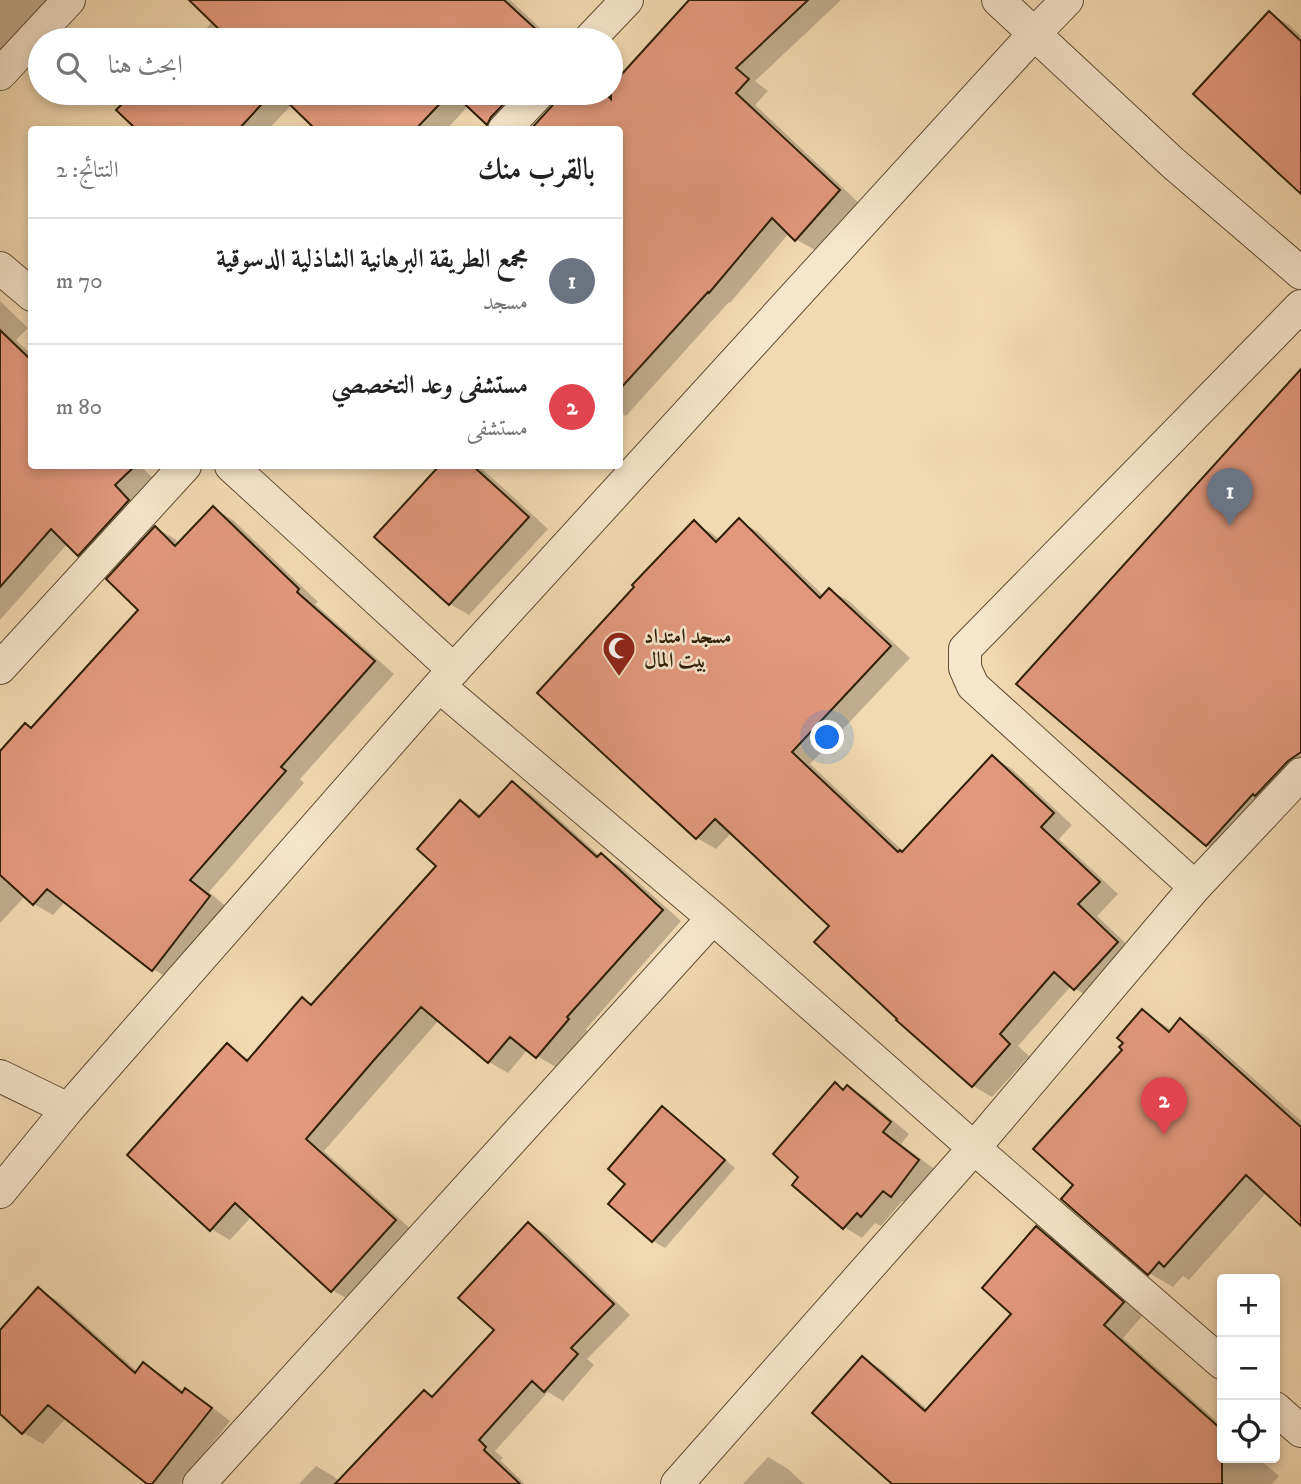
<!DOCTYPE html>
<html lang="ar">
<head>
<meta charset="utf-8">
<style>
  body { margin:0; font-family:"IM FELL DW Pica",Amiri,serif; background:#f2f2f2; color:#222; direction:rtl }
  .controls { position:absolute; right:21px; bottom:21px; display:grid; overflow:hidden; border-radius:7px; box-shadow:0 4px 10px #0003 }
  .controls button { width:63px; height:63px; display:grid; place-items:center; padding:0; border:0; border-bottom:2px solid #e0e0e0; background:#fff; color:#222; font:35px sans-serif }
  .you { position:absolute; left:828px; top:738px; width:24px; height:24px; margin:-18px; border:5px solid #fff; border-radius:50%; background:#1a73e8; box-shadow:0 0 0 10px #1a73e833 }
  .badge { display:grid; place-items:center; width:46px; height:46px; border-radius:50%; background:#0b8043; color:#fff; font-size:23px; font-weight:700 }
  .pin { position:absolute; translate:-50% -58px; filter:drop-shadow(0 2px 4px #0008) }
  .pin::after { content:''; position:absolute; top:37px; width:24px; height:21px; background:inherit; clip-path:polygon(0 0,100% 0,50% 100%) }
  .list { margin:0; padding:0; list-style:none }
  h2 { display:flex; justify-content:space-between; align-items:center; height:91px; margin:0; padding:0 28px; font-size:30px }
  h2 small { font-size:23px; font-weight:400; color:#767676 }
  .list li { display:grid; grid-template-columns:46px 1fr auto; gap:21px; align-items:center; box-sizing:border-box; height:126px; padding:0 28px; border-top:2px solid #e0e0e0 }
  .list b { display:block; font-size:26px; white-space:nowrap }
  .list p { margin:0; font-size:23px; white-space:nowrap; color:#767676 }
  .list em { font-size:23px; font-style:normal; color:#767676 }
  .icon { flex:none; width:38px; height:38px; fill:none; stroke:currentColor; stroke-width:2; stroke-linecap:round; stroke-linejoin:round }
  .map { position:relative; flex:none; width:1301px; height:1484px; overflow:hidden; direction:ltr }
  .search { position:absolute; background:#fff; box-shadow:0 4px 10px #0003; left:28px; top:28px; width:595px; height:77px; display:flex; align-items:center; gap:18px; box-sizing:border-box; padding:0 24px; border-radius:38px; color:#767676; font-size:26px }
  .panel { position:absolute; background:#fff; box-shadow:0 4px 10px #0003; left:28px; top:126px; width:595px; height:343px; border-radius:7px; direction:rtl }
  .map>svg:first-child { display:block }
</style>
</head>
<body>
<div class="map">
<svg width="1301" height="1484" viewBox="0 0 1301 1484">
  <rect width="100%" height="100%" fill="#f1d9b1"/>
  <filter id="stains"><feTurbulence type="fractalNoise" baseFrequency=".00286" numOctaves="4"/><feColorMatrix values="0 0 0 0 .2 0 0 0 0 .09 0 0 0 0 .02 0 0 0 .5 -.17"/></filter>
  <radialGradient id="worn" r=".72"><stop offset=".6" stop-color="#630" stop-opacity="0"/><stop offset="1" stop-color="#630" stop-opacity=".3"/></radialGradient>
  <path fill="#0003" d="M0,0H84L0,88Z
    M210,0H510L553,40H196L213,21Z
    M692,0H841L755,81L768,91L755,105L859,203L817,251L797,240L789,233L730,303L729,302L626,416L620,412V130L554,107L559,97L558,93H611V73L619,80Z
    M1269,13L1289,25L1301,36V185Z
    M135,93H545L499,130L488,123L469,105L446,130H319L292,104L268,130H140L119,110Z
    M0,301L28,328L16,340L32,355V466H140L153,478L134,498L148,512L99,566L79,554L68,543L0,620Z
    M1301,371V789L1232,859L1207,845Z
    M441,466H479L548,529L469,615L450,604L377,537Z
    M214,509L233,520L318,602L315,604L394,674L300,779L304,783L209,892L229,909L173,981L153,969L66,901L53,915L34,904L25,896L0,923V753L32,729L141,610L156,528L175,539L180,544Z
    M739,521L758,532L824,596L830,590L849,601L910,658L810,764L904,852L993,757L1012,769L1072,825L1059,839L1118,894L1097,916L1137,954L1094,1000L1071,986L1018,1046L1029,1056L992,1097L973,1086L898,1020L831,926L731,833L716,849L697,838L694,523L713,534L720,540Z
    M512,783L531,794L600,856L620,866L681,921L586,1029L587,1031L556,1067L537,1056L528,1049L508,1073L489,1062L439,1020L324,1151L414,1232L351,1301L332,1290L252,1216L230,1240L211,1229L228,1046L250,1060L303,999L313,1005L439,866L461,802L483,816Z
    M1142,1011L1172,1030L1181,1021L1205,1035L1301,1121V1223L1267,1192L1189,1280L1183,1276L1173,1287L1149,1273L1075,1185L1125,1050Z
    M835,1084L845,1090L848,1087L866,1098L909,1134L901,1144L937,1171L910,1206L902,1201L881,1226L875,1223L862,1238L844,1227L801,1177Z
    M663,1108L674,1115L735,1168L665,1248L653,1241L610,1204L627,1184Z
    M529,1224L546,1234L630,1315L587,1359L594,1365L563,1401L548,1392L495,1451L503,1458L500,1460L525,1484H299L316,1466L333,1476L340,1482L425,1392L434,1398L496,1330Z
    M1037,1229L1057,1240L1143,1315L1123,1338L1222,1426V1458H1258L1279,1476L1272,1484H894L863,1358L882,1370L928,1410L1013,1314Z
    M38,1289L58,1301L138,1372L144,1364L164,1376L184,1392L185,1391L205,1402L230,1421L180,1484H150L67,1417L43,1444L23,1433L0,1412V1332Z
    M768,1457L788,1469L804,1484H743Z"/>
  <path fill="#e2987d" stroke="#301f06" stroke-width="2" d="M189,0H504L540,33L533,40H230Z
    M689,0H808L736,68L749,79L736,93L840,190L795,241L772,218L709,293L708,292L620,389V130H530L552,106L557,98V93H605L611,99V86Z
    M1269,11L1301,41V194L1193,94Z
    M133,93H272L238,130H137L116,110Z
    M278,93H450L415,130H316Z
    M453,93H514L491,117L487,125Z
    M0,330L32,361V466H135L115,485L129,500L78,556L51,529L0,587Z
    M1301,369V752L1288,761L1255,796L1253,794L1206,846L1016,684Z
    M439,466H473L529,517L449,605L374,537Z
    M213,506L299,589L297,592L375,661L281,767L286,771L190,880L210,896L152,971L47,889L33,905L0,875V751L25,723L31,728L138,610L106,579L155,526L175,546Z
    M739,518L820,598L829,588L891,646L792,752L898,852L900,850L902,852L992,755L1054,813L1041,827L1100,882L1078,904L1118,942L1074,990L1054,972L1000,1034L1010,1044L972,1087L896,1020L897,1019L814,942L829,926L715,819L696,839L537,693L634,587L632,585L694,520L716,542Z
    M512,781L597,857L601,853L663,910L567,1017L569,1019L536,1058L510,1037L488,1063L421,1007L374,1060L306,1139L396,1220L331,1292L235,1203L210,1231L127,1155L227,1043L247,1061L302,997L311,1005L436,866L417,849L460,800L479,817Z
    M1142,1009L1169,1032L1180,1018L1301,1127V1226L1246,1175L1164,1267L1159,1262L1148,1275L1061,1199L1073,1185L1033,1149L1122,1050L1119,1047L1123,1043L1117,1038Z
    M835,1082L843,1090L847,1085L891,1122L883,1132L919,1160L891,1197L883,1191L861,1217L857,1213L843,1229L792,1185L798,1177L773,1154Z
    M662,1106L725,1160L652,1242L608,1204L625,1184L608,1169Z
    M528,1222L614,1304L571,1348L578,1354L544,1392L532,1381L479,1440L486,1447L484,1450L520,1484H335L424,1390L432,1397L494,1330L458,1298Z
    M1036,1226L1124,1302L1104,1325L1222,1430V1484H892L812,1413L862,1356L925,1411L1011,1314L982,1288Z
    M38,1287L135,1373L143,1362L182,1393L185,1388L212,1408L152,1484H147L48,1405L22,1434L0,1414V1330Z"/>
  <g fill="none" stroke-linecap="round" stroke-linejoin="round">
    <defs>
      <path id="minor" d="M998,0L1173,163L1301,273
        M589,40L627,0
        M0,74L69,0
        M504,130L539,93
        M0,268L32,295
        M231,466L454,670
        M0,668L185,466
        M439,686L713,918L974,1148L1222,1363
        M1195,887L973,686L965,668V649L1301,306
        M0,1076L68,1109
        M0,1192L68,1109L439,686L1034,34L1067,0
        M1275,1408L1301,1431
        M199,1484L713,918
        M677,1484L974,1148L1195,887L1301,774"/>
    </defs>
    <use href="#minor" stroke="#604e31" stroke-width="34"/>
    <use href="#minor" stroke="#f6e6cc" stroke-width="32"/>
  </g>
  <defs>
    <symbol id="mosque-pin" viewBox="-11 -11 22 30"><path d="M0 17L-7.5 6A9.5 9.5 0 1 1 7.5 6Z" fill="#8f2418" stroke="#f6e6cc"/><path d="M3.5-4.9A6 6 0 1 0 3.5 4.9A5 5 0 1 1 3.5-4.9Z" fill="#fff"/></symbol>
  </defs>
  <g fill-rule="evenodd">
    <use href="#mosque-pin" x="600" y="629" width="38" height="52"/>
  </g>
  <g text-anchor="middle" stroke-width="5" stroke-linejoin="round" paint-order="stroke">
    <g font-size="21" font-weight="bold" fill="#301f06" stroke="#f6e6cc" text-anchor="start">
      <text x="644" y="643">مسجد امتداد<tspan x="644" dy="24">بيت المال</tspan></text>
    </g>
  </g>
  <rect width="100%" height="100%" filter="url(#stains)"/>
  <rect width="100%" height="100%" fill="url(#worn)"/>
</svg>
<div class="controls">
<button>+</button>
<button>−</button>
<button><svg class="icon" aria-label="locate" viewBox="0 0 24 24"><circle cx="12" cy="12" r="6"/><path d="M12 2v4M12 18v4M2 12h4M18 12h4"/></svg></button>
</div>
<div class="you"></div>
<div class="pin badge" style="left:1230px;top:526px;background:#6b7280">1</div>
<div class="pin badge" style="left:1164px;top:1135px;background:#e0444e">2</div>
<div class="search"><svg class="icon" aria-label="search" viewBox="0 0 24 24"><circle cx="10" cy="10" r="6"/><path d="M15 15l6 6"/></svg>ابحث هنا</div>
<section class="panel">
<h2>بالقرب منك<small>النتائج: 2</small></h2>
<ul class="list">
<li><span class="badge" style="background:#6b7280">1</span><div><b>مجمع الطريقة البرهانية الشاذلية الدسوقية</b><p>مسجد</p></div><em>70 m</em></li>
<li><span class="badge" style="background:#e0444e">2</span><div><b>مستشفى وعد التخصصي</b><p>مستشفى</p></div><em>80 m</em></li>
</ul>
</section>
</div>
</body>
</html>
